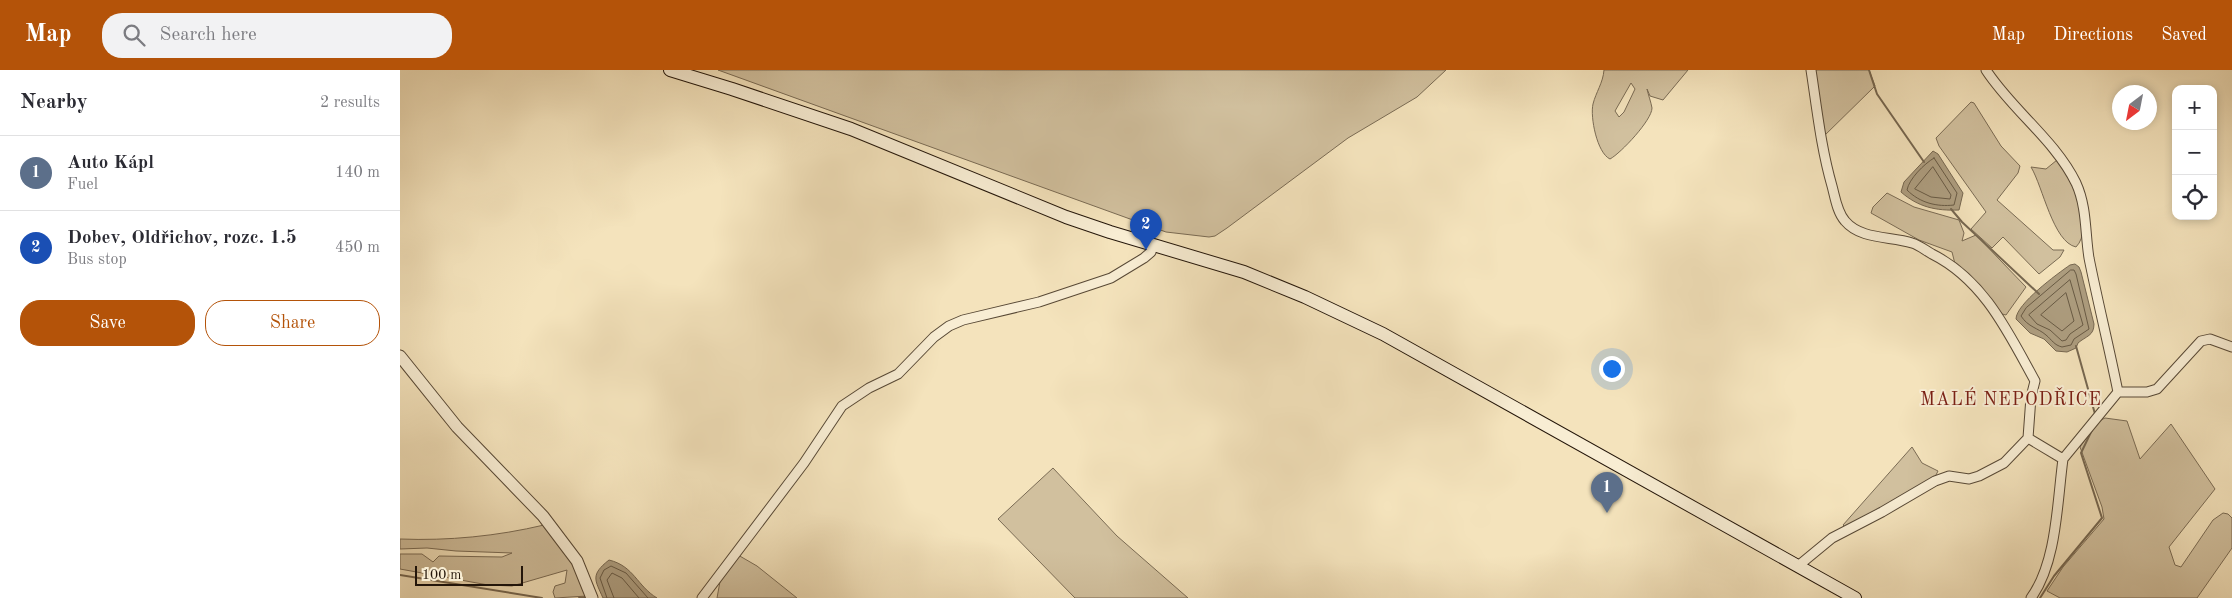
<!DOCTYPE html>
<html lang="en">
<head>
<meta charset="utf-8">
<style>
  body { margin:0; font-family:"Old Standard TT",serif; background:#f2f2f3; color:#2b2b33 }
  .controls { position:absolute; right:15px; top:15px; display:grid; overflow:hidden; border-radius:10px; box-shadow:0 2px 8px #0003 }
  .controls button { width:45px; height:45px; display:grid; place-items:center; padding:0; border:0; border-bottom:1px solid #e1e1e2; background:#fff; color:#2b2b33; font:25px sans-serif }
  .compass { position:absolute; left:1712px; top:15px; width:45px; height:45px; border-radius:50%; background:#fff; box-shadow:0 2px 8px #0003; rotate:212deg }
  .scale { position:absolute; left:15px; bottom:12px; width:108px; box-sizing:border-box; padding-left:5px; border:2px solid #24160a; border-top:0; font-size:14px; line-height:18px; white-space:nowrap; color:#24160a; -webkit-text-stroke:4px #f8edd3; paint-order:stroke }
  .you { position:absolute; left:1211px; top:298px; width:18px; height:18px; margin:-12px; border:4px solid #fff; border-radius:50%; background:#1a73e8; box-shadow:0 0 0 8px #1a73e833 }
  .badge { display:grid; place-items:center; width:32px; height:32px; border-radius:50%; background:#b45309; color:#fff; font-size:16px; font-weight:700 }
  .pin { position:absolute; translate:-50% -41px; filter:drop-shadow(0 1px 2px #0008) }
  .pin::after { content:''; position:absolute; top:26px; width:18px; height:15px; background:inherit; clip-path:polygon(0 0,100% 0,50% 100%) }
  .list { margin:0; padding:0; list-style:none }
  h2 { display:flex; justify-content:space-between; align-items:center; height:65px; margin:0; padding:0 20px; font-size:21px }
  h2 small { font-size:16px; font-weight:400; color:#7c7c81 }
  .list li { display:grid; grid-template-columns:32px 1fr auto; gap:15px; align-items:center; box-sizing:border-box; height:75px; padding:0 20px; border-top:1px solid #e1e1e2 }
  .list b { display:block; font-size:19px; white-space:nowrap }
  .list p { margin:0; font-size:16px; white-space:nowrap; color:#7c7c81 }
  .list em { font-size:16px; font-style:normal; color:#7c7c81 }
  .actions { display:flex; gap:10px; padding:15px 20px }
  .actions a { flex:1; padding:11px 0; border:1px solid #b45309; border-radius:20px; text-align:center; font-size:18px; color:#b45309 }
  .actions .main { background:#b45309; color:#fff }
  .icon { flex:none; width:28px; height:28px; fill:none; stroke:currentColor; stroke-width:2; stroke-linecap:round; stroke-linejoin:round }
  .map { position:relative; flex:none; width:1832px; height:528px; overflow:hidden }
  header { display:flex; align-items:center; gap:30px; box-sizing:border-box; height:70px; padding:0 25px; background:#b45309; color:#fff }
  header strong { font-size:24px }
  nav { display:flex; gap:28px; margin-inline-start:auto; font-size:18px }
  .search { width:350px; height:45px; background:#f2f2f3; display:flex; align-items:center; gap:12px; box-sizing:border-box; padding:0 18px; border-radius:20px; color:#7c7c81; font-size:19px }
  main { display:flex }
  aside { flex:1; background:#fff }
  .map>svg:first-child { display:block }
</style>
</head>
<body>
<header>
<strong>Map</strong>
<div class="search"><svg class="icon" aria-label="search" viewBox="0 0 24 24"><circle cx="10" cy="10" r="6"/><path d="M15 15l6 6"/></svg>Search here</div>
<nav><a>Map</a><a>Directions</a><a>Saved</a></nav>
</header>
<main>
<aside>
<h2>Nearby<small>2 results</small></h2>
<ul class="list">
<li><span class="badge" style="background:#5c6f8a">1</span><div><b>Auto Kápl</b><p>Fuel</p></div><em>140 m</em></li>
<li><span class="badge" style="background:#1a4fb4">2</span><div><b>Dobev, Oldřichov, rozc. 1.5</b><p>Bus stop</p></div><em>450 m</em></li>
</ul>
<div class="actions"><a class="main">Save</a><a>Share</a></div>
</aside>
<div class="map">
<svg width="1832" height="528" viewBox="0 0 1832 528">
  <rect width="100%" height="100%" fill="#f4e3bc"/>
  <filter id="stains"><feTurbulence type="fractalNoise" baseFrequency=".004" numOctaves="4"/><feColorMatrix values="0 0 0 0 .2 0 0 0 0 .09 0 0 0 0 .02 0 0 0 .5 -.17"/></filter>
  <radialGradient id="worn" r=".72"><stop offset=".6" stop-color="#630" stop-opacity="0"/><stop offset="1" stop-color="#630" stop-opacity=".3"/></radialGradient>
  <path fill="#d1c09e" stroke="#7a6b54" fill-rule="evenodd" d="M318,0H1046L1017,27L948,68L827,158L815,166L809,167L766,162Z
    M1204,0H1288L1263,30L1250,26L1247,19C1248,24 1251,32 1252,38C1252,50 1221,83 1210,89C1197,83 1190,47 1193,34C1196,22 1203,13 1204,0ZM1231,13L1235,19L1224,42L1219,47L1215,41Z
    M1413,0H1469L1475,16L1422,68Z
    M1571,32L1574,33L1601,76L1620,96L1618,103L1597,130L1653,180H1664L1660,187L1639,204L1603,167L1592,178L1571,159L1586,142L1539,76L1536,68Z
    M1657,90C1671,107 1695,158 1676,177C1653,172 1643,117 1631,97L1646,99Z
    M1487,123L1514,137L1559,150L1564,163L1562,171L1576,165L1626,217L1606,245L1602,244L1580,217L1555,194L1552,182L1519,170L1471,143L1473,137Z
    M1705,348L1727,351L1740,389L1771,354L1815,419L1769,477L1775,495L1781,497L1813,450L1823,443L1828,444L1832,448V478L1797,528H1660L1647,521L1663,497L1704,449L1702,437L1680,377L1697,352Z
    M1512,377L1522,393L1538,401L1534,409L1446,458L1443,455Z
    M653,398L717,466L788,528H675L598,449Z
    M144,455C160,477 179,499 187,526L155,528L153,522L155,516L165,513L167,500L112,516L88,515L0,499V484H22L33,492L39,486L102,487L112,483L56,481L27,478L0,479V469C48,471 98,466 144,455Z
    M338,485L357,496L397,528H317L321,506Z"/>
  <path fill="#ad9d7f" stroke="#766750" d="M1533,81L1538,84L1563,123L1559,140C1536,141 1518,137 1501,122L1504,112Z
    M1675,194L1679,197L1681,202L1694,254C1694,266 1686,266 1678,273L1676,278L1667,282L1656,281L1644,269L1630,263L1616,249C1616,234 1657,204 1670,195Z
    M209,490C234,496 237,516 257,528H203C195,510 190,505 209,490Z"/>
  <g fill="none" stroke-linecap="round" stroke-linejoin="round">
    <path stroke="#685a44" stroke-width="1" d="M1534,88L1557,123L1554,135C1537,137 1520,133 1507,120C1509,109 1524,94 1534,88Z
      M1533,97L1551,125L1550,129L1531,127L1515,119Z
      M1671,200H1674L1676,204L1689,259L1674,269L1671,275L1662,277C1654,275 1652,270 1646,265C1638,258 1628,257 1621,246L1626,238Z
      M1670,210L1683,255L1670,264L1666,270L1662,271L1650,260L1637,254L1629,245Z
      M1666,223L1674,251L1662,261L1641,245Z
      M207,528L200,508L204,500L211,496L226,503L248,528
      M214,528L207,510L212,503L222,508L239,528"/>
    <path stroke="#766750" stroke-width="2" d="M1469,0L1477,24L1524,92
      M1551,139L1562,152L1639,224
      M1676,276L1695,344
      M0,505L142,528
      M179,528L187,527
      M1640,528L1654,506L1702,448L1681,383L1692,360"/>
    <defs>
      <path id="minor" d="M1411,0C1417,39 1421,78 1432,116C1435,127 1437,142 1445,151C1461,170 1491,166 1512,173C1519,175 1525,180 1532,184C1584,210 1608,262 1635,311L1631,327L1628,368
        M1586,0C1612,40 1655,70 1676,113C1687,137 1685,163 1689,188C1698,233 1709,277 1718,322
        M1663,389L1718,322H1747L1757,319L1801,271L1810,269L1832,277
        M1398,496L1432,468L1482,442L1535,411L1549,406L1569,409L1579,406L1604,393L1628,368L1663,389C1657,433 1657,492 1631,528
        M302,528L404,393L442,336L469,318L498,304L534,267L549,256L563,250L639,232L711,208L744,188L751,182L753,176"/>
      <path id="tertiary" d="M0,286L57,357L143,446L177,491L192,528"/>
      <path id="secondary" d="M270,0L332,19L451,59L666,147L710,162L844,202L905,227L983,264L1455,528"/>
    </defs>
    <use href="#minor" stroke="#584936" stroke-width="11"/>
    <use href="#tertiary" stroke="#584936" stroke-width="13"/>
    <use href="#secondary" stroke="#24160a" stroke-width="14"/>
    <use href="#minor" stroke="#f8edd3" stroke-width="9"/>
    <use href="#tertiary" stroke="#f8edd3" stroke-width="11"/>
    <use href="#secondary" stroke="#f8edd3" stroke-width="12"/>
  </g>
  <g text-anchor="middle" stroke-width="4" stroke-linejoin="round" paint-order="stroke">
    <g font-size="18" letter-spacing="1" fill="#7a1f14" stroke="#f8edd3">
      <text x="1611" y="335">MALÉ NEPODŘICE</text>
    </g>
  </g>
  <rect width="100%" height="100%" filter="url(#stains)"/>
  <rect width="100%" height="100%" fill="url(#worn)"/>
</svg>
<div class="controls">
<button>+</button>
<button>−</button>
<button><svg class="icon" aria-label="locate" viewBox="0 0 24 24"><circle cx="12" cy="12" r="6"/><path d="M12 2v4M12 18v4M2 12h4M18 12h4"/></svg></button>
</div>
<svg class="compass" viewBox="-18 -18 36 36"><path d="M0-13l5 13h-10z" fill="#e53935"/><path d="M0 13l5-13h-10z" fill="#7c7c81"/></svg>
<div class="scale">100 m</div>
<div class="you"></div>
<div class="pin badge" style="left:1207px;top:443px;background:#5c6f8a">1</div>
<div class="pin badge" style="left:746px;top:180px;background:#1a4fb4">2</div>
</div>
</main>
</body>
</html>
